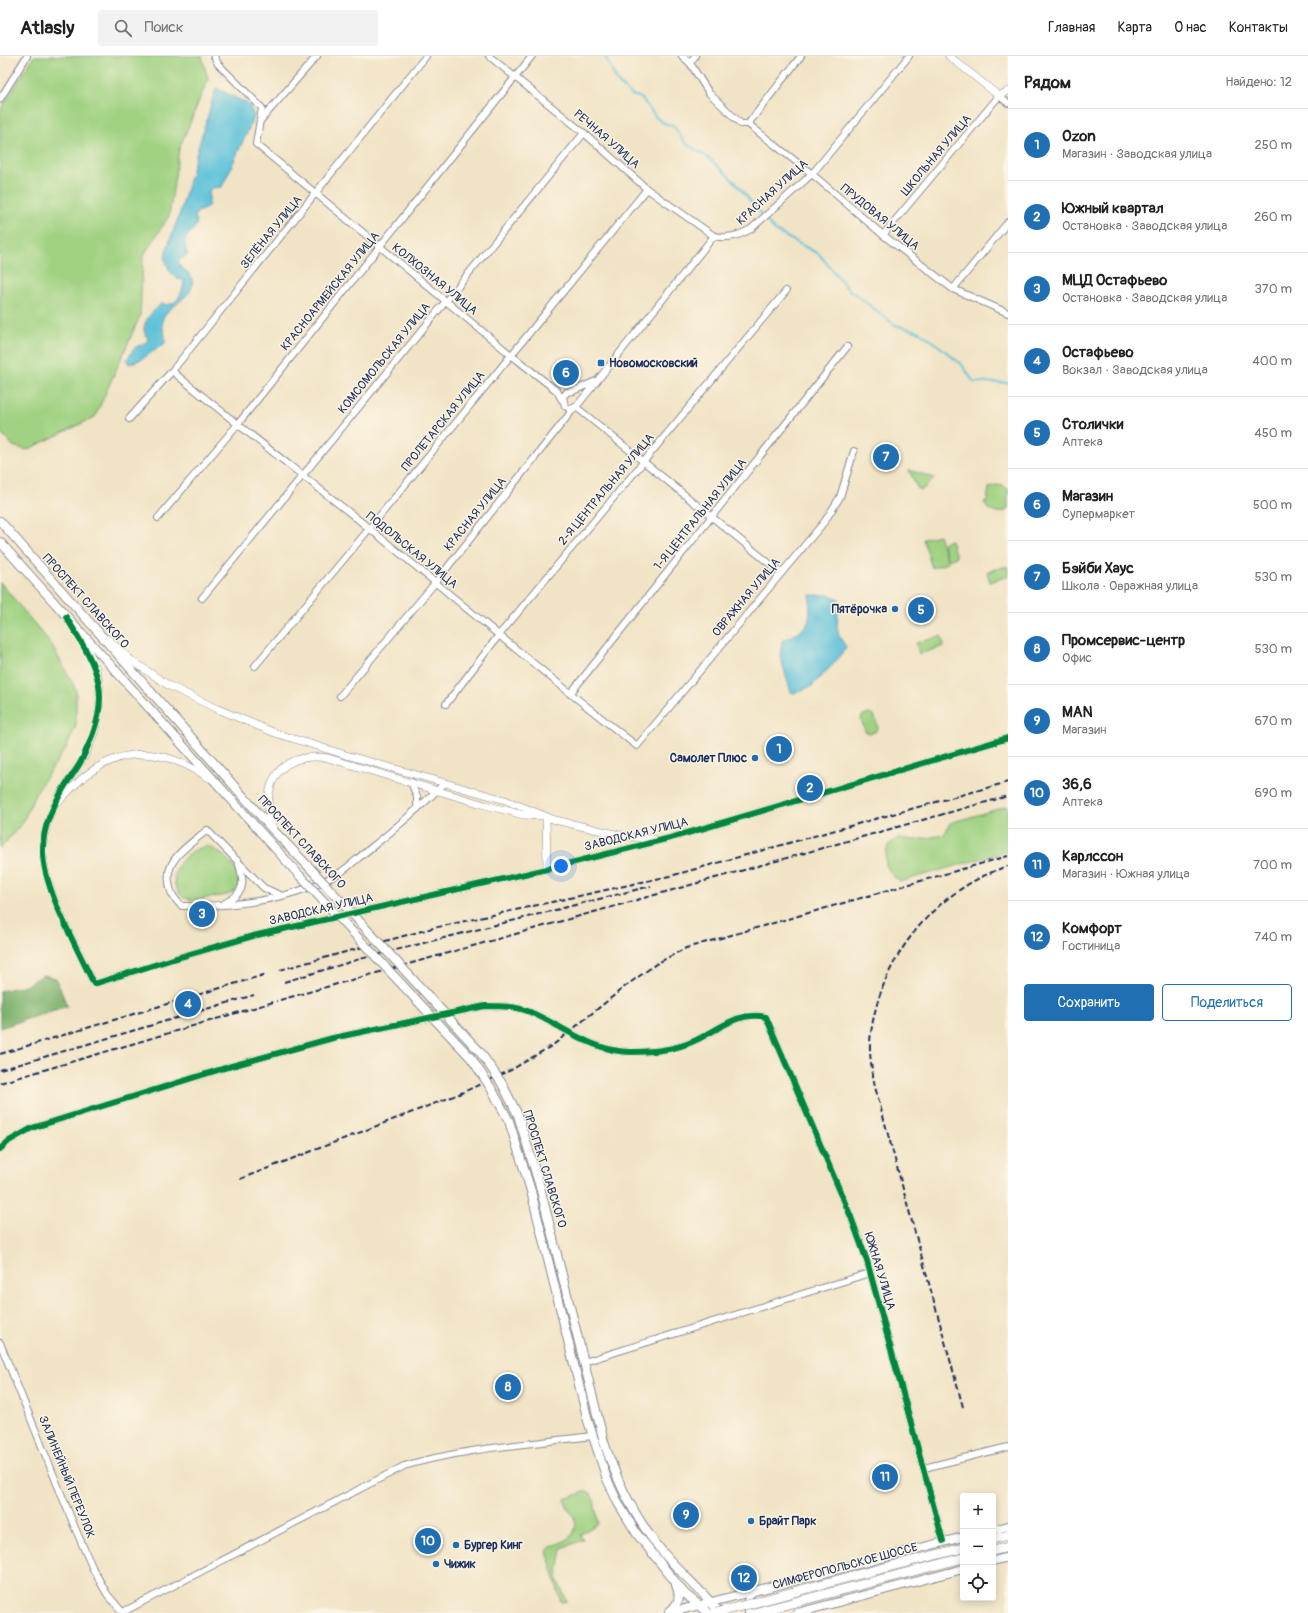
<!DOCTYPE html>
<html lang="ru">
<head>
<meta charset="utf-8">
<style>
	:root { --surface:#fff; --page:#f2f2f2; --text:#202124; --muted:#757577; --line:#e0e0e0; --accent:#1f6fb2 }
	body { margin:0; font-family:Pangolin,sans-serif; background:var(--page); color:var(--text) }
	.controls { position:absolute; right:12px; bottom:12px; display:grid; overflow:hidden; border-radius:4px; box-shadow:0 2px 10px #0003 }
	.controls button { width:36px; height:36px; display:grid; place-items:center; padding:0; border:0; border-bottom:1px solid var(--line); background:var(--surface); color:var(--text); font:20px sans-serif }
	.you { position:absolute; left:561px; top:810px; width:14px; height:14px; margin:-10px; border:3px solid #fff; border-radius:50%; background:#1a73e8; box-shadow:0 0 0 6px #1a73e833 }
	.badge { display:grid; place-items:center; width:26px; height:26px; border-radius:50%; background:var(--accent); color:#fff; font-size:13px; font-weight:700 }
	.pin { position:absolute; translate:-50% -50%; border:2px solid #fff; box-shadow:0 1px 4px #0006 }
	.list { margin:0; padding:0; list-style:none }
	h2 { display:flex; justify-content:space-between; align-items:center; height:52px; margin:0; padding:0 16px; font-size:17px }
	h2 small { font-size:13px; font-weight:400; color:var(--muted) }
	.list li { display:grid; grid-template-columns:26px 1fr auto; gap:12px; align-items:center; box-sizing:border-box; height:72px; padding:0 16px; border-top:1px solid var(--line) }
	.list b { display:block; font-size:15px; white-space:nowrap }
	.list p { margin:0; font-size:13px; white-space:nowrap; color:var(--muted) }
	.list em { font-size:13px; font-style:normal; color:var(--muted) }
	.actions { display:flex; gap:8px; padding:12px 16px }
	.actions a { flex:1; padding:9px 0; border:1px solid var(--accent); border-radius:4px; text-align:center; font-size:14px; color:var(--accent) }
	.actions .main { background:var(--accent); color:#fff }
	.icon { flex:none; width:22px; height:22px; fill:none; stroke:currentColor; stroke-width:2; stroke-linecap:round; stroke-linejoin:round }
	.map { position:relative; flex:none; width:1008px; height:1557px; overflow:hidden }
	header { display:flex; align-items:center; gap:24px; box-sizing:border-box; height:56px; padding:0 20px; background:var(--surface); border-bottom:1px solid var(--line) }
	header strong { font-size:19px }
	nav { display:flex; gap:22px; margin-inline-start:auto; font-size:14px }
	.search { width:280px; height:36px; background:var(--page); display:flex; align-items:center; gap:10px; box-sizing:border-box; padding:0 14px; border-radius:4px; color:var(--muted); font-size:15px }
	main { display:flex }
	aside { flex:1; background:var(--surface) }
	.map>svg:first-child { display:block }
</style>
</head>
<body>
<header>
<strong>Atlasly</strong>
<div class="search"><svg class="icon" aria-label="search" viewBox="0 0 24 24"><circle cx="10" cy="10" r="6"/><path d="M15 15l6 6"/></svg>Поиск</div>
<nav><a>Главная</a><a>Карта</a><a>О нас</a><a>Контакты</a></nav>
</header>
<main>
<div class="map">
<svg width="1008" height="1557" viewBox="0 0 1008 1557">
	<rect width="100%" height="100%" fill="#fcf5e5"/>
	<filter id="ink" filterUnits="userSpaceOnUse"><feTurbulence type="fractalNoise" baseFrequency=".025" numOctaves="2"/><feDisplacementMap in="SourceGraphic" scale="8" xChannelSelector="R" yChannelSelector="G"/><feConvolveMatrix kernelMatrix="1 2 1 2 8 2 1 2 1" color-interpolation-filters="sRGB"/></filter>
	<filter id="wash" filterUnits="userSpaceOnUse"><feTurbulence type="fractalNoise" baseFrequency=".012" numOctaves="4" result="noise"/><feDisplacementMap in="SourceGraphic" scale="16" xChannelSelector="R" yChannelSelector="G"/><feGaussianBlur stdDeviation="0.9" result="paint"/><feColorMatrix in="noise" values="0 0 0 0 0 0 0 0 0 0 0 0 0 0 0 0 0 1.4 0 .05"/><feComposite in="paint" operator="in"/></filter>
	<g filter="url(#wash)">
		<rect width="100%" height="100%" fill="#f1e3c5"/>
		<g fill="#a0d282" stroke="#5e8070">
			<polygon points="34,0 202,0 208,23 179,93 169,160 143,200 140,260 95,361 27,394 13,390 0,375 0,55"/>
			<polygon points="909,414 935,422 934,423 922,434 917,432"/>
			<polygon points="996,429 1003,430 1008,433 1008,452 1006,455 997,457 989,454 984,446 987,444 989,432"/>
			<polygon points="939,479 948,507 932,512 923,483"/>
			<polygon points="951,484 956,501 948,504 943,487"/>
			<polygon points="1007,510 1008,520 990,526 987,516"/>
			<polygon points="0,526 52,589 76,634 76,670 66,692 36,736 23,766 0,793"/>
			<polygon points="941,580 944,590 919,598 916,587"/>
			<polygon points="869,657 874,659 878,671 875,676 869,677 865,675 861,663 863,659"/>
			<path d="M1008,750V795L899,826C885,810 883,810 888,789L898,782L916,784L944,779L950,767Z"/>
			<path d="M207,790C224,795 257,828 227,839L192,844L184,842C161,823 183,794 207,790Z"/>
			<path d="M584,1436H589L594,1444L598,1467L580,1479L583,1484L562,1492L557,1523L567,1545L561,1546L547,1495C553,1486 567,1488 573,1478C582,1461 566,1457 565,1443Z"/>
		</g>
		<polygon fill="#80b470" stroke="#4e7267" points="43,919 56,922 67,950 0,972 0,935 25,930"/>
		<g fill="#5bc1d9" stroke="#3b789c">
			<path d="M216,32L250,49L254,61L222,131L212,132L209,135V149L205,153L197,156L195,161C202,174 183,176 185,190C185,193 187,196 188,199L180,203L178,207C181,213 188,215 191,221C200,239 168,249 163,262C160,271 167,278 165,287L142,303L129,308L127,304L134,292L147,286L148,282C137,270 152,256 161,248C164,248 168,249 171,248C179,246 184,232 184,225L175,221L169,214L165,203L166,195L181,154L196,99Z"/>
			<path d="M810,539H830L839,543L837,570L839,580L846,591L836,605L812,630L794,637L791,636L780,600L782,585C810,570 810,572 810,539Z"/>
		</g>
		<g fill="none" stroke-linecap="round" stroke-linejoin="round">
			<path stroke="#5bc1d9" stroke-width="2" d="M605,0L618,27C625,30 626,36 632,39C635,40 638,40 641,42C652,53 655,68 673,69L685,87L709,102L735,126L775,175L819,198L846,231L895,269L920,276L934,286L962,309L974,326L1008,327"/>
		</g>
	</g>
	<g filter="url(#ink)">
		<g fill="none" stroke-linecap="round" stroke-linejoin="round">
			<g stroke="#868992" stroke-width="8">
				<g id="minor">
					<polyline points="214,0 218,8 262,52 256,88 511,299 557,335 562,344"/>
					<path d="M489,0L584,77L647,133L714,180C728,183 738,180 751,173L812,118L909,0"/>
					<polyline points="682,0 690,7 709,37 741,68 748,68"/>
					<polyline points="690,7 695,0"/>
					<polyline points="0,43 27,0"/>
					<polyline points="260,65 317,0"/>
					<polyline points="748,68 812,118 883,179 953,233 1008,257"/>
					<polyline points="748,68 801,0"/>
					<polyline points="883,179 999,40 1008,47"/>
					<polyline points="953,233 1008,166"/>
					<path d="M172,315C237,369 304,420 370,473C459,545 546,620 637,690L825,465L840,441L854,395"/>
					<polyline points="596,325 573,335 567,336 563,341 565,350 570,353 576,351 714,180"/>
					<polyline points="576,351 780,516"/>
					<polyline points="129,363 172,315 426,0"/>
					<polyline points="158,462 237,369 532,0"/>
					<polyline points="202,542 584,77"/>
					<polyline points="255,610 369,473 647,133"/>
					<polyline points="570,638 847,291"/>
					<polyline points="340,640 435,527 575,351"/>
					<polyline points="446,648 499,579 786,235"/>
					<polyline points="411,726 417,741 417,753"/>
					<path d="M282,840L264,832L207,774C191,788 165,802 169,826C170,837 174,843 182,850C236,851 294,844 341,816C350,810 358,802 367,795C394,774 420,751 445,727"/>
					<path d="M225,847C247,836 244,825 238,805"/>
					<path d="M0,1093L9,1085L32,1072L228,1011L333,982L485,950C500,950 516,950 530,956C563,970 593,996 631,996C651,996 675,994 694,985C717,975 738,954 766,961L851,1161L867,1205L943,1485"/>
					<polyline points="0,1287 75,1472 93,1513 107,1538 123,1557"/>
					<polyline points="584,1306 870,1217"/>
					<polyline points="924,1412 1008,1391"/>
					<path d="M123,1556L404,1410C464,1392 530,1388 592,1380"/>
					<polyline points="748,1557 747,1544 754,1535"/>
				</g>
			</g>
			<g stroke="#868992" stroke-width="8">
				<g id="tertiary">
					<polyline points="949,0 999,40 1008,35"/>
					<path d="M71,569C78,579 86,590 92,602C106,634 100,670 84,701C77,713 68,724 61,736C52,754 43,772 43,793C42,831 78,892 94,928L173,903L253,880L547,813L674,781L1008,682"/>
					<polyline points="108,583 131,604 168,629 213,651 275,677 346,699 505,744 555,764 624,780 654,783"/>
					<path d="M60,744C69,735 79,724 89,717C131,687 169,696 209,722"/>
					<polyline points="546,761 547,813"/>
					<path d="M273,773C263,743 268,709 304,702C312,700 320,701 328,702L485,749L524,759L540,760"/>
				</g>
			</g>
			<g stroke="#868992" stroke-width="10">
				<g id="secondary">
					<polyline points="0,465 274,775 310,812"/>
					<polyline points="0,486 300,820"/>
					<path d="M501,1026L518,1059L540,1131L604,1386C618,1429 637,1467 667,1501C684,1520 704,1537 720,1557"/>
					<polyline points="491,1032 509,1065 531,1135 588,1365 607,1423 618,1447 637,1478 685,1538 709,1557"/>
					<polyline points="993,1474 1008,1470"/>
					<polyline points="993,1505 1008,1501"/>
					<path d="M669,1556C679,1548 681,1541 676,1529"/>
					<polyline points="669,1557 963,1481"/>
					<polyline points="797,1557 963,1513"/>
				</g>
			</g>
			<g stroke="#868992" stroke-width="10">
				<g id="primary">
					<polyline points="993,1483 1008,1479"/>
					<polyline points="993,1495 1008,1491"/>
					<polyline points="864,1517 963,1492"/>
					<polyline points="754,1557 963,1502"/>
				</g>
			</g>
			<use href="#minor" stroke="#fff" stroke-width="6"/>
			<use href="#tertiary" stroke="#fff" stroke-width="7"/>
			<use href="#secondary" stroke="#fff" stroke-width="8"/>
			<use href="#primary" stroke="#fff" stroke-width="9"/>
			<g stroke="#1b2f5e" stroke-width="2" stroke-dasharray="6 3" stroke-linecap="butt">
				<polyline points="280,914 429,873 674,819 1008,726"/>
				<polyline points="284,926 360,903 651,830"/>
				<polyline points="280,944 1008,740"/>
				<polyline points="0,998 267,918"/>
				<polyline points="0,1014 254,939"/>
				<polyline points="0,1027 277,945"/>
				<polyline points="240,1123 459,1038 511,1014 553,989 627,929 656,908 686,892 1008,800"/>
				<path d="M963,1351L875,1031C872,1014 868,995 871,977C881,901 935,834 1008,810"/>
			</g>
			<g stroke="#868992" stroke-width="10" stroke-linecap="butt">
				<g id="secondary-bridge">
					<polyline points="310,812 480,996 501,1026"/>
					<polyline points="300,820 471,1002 491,1032"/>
				</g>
			</g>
			<g stroke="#868992" stroke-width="10" stroke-linecap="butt">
				<polyline id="primary-bridge" points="716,1557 864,1517"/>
			</g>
			<use href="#secondary-bridge" stroke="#fff" stroke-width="8"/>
			<use href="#primary-bridge" stroke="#fff" stroke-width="9"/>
			<g stroke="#fcf5e5" stroke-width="8">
				<g id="cycleway">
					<path d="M66,561C100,616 113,637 84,699C79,712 68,723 62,735C52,753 43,771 43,792C41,830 78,893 94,928L173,903L253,880L547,813L674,781L1008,682"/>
					<path d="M0,1093L9,1085L32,1072L228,1011L333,982L485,950C500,950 516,950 530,956C563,970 593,996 631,996C651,996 675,994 694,985C717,975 738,954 766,961L851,1161L867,1205L943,1485"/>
				</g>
			</g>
			<use href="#cycleway" stroke="#00873e" stroke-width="6"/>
		</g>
	</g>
	<g fill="#1f6fb2" stroke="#fcf5e5" stroke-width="1.5">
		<rect x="597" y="303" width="8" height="8" rx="2"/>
		<circle cx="895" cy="553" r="4"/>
		<circle cx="755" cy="702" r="4"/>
		<circle cx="751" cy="1465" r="4"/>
		<circle cx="456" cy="1489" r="4"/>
		<circle cx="436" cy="1508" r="4"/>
	</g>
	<g text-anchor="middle" stroke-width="3" stroke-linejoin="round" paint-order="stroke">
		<g font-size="12" fill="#1b2f5e" stroke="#fcf5e5">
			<text transform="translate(607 83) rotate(41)" y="4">РЕЧНАЯ УЛИЦА</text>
			<text transform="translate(936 99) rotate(-50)" y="4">ШКОЛЬНАЯ УЛИЦА</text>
			<text transform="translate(772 136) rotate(-42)" y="4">КРАСНАЯ УЛИЦА</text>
			<text transform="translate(880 161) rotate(39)" y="4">ПРУДОВАЯ УЛИЦА</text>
			<text transform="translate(271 176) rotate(-51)" y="4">ЗЕЛЁНАЯ УЛИЦА</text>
			<text transform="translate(435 223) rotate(39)" y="4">КОЛХОЗНАЯ УЛИЦА</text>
			<text transform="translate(330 235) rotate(-51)" y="4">КРАСНОАРМЕЙСКАЯ УЛИЦА</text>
			<text transform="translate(384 302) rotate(-51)" y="4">КОМСОМОЛЬСКАЯ УЛИЦА</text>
			<text transform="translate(443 365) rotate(-51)" y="4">ПРОЛЕТАРСКАЯ УЛИЦА</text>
			<text transform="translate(606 433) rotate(-50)" y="4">2-Я ЦЕНТРАЛЬНАЯ УЛИЦА</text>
			<text transform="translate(475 458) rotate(-51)" y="4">КРАСНАЯ УЛИЦА</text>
			<text transform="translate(700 458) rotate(-51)" y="4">1-Я ЦЕНТРАЛЬНАЯ УЛИЦА</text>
			<text transform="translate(412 494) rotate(39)" y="4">ПОДОЛЬСКАЯ УЛИЦА</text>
			<text transform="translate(746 541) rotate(-50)" y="4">ОВРАЖНАЯ УЛИЦА</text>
			<text transform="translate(86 545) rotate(48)" y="4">ПРОСПЕКТ СЛАВСКОГО</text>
			<text transform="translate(636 778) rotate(-14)" y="4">ЗАВОДСКАЯ УЛИЦА</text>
			<text transform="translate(302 786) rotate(47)" y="4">ПРОСПЕКТ СЛАВСКОГО</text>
			<text transform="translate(321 853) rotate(-13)" y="4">ЗАВОДСКАЯ УЛИЦА</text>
			<text transform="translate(545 1113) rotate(73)" y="4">ПРОСПЕКТ СЛАВСКОГО</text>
			<text transform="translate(880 1215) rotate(73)" y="4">ЮЖНАЯ УЛИЦА</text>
			<text transform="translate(67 1421) rotate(68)" y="4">ЗАЛИНЕЙНЫЙ ПЕРЕУЛОК</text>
			<text transform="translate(845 1510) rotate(-15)" y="4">СИМФЕРОПОЛЬСКОЕ ШОССЕ</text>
		</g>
		<g font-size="12" font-weight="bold" fill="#1b2f5e" stroke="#fcf5e5" text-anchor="start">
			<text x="609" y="311">Новомосковский</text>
			<text x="887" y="557" text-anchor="end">Пятёрочка</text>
			<text x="747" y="706" text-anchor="end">Самолет Плюс</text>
			<text x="759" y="1469">Брайт Парк</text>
			<text x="464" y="1493">Бургер Кинг</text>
			<text x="444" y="1512">Чижик</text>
		</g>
	</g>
</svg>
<div class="controls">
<button>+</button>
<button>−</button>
<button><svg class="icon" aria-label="locate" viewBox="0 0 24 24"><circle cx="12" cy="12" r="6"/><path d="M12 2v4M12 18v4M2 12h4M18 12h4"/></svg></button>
</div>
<div class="you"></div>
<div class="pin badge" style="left:779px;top:693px">1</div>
<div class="pin badge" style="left:810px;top:732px">2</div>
<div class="pin badge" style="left:202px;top:858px">3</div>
<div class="pin badge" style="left:188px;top:948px">4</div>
<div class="pin badge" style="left:921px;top:554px">5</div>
<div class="pin badge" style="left:566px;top:317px">6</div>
<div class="pin badge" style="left:886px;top:401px">7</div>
<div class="pin badge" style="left:508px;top:1331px">8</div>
<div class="pin badge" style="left:686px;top:1459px">9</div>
<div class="pin badge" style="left:428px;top:1485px">10</div>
<div class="pin badge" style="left:885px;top:1421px">11</div>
<div class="pin badge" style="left:744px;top:1522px">12</div>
</div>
<aside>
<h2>Рядом<small>Найдено: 12</small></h2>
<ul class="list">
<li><span class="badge">1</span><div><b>Ozon</b><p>Магазин · Заводская улица</p></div><em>250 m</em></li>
<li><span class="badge">2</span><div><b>Южный квартал</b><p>Остановка · Заводская улица</p></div><em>260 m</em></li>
<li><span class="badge">3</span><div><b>МЦД Остафьево</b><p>Остановка · Заводская улица</p></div><em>370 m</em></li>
<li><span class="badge">4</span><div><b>Остафьево</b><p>Вокзал · Заводская улица</p></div><em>400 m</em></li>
<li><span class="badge">5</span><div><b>Столички</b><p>Аптека</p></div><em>450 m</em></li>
<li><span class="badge">6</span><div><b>Магазин</b><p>Супермаркет</p></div><em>500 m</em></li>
<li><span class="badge">7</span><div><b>Бэйби Хаус</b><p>Школа · Овражная улица</p></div><em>530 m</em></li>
<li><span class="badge">8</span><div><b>Промсервис-центр</b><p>Офис</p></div><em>530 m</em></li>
<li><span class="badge">9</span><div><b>MAN</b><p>Магазин</p></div><em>670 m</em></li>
<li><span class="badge">10</span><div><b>36,6</b><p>Аптека</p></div><em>690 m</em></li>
<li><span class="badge">11</span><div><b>Карлссон</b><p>Магазин · Южная улица</p></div><em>700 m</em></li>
<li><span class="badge">12</span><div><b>Комфорт</b><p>Гостиница</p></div><em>740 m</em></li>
</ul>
<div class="actions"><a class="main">Сохранить</a><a>Поделиться</a></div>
</aside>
</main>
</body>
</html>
